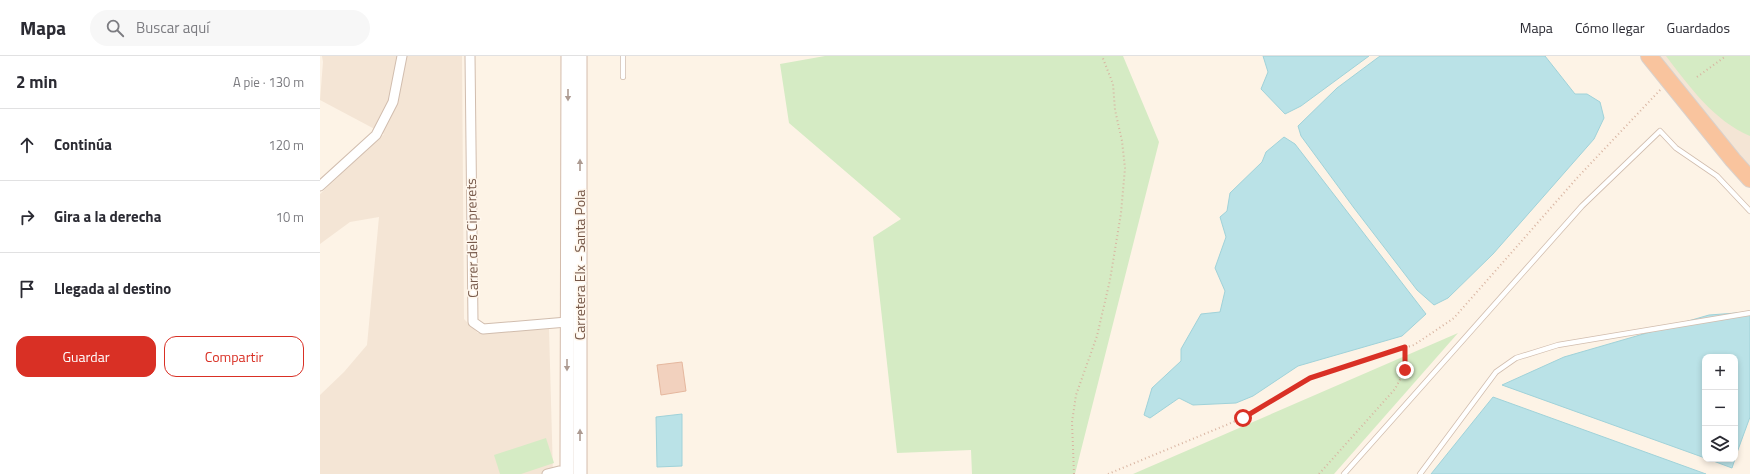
<!DOCTYPE html>
<html lang="es">
<head>
<meta charset="utf-8">
<style>
	:root { --surface:#fff; --page:#f7f7f7; --text:#2b2b33; --muted:#7c7c81; --line:#e1e1e2; --accent:#d93025 }
	body { margin:0; font-family:"Titillium Web",sans-serif; background:var(--page); color:var(--text) }
	.controls { position:absolute; right:12px; bottom:12px; display:grid; overflow:hidden; border-radius:8px; box-shadow:0 2px 6px #0003 }
	.controls button { width:36px; height:36px; display:grid; place-items:center; padding:0; border:0; border-bottom:1px solid var(--line); background:var(--surface); color:var(--text); font:20px sans-serif }
	.stop { position:absolute; width:12px; height:12px; margin:-9px; border:3px solid #d93025; border-radius:50%; background:#fff }
	.stop.end { background:#d93025; border-color:#fff; box-shadow:0 1px 4px #0008 }
	.list { margin:0; padding:0; list-style:none }
	h2 { display:flex; justify-content:space-between; align-items:center; height:52px; margin:0; padding:0 16px; font-size:17px }
	h2 small { font-size:13px; font-weight:400; color:var(--muted) }
	.list li { display:grid; grid-template-columns:26px 1fr auto; gap:12px; align-items:center; box-sizing:border-box; height:72px; padding:0 16px; border-top:1px solid var(--line) }
	.list b { display:block; font-size:15px; white-space:nowrap }
	.list em { font-size:13px; font-style:normal; color:var(--muted) }
	.actions { display:flex; gap:8px; padding:12px 16px }
	.actions a { flex:1; padding:9px 0; border:1px solid var(--accent); border-radius:12px; text-align:center; font-size:14px; color:var(--accent) }
	.actions .main { background:var(--accent); color:#fff }
	.icon { flex:none; width:22px; height:22px; fill:none; stroke:currentColor; stroke-width:2; stroke-linecap:round; stroke-linejoin:round }
	.map { position:relative; flex:none; width:1430px; height:418px; overflow:hidden }
	header { display:flex; align-items:center; gap:24px; box-sizing:border-box; height:56px; padding:0 20px; background:var(--surface); border-bottom:1px solid var(--line) }
	header strong { font-size:19px }
	nav { display:flex; gap:22px; margin-inline-start:auto; font-size:14px }
	.search { width:280px; height:36px; background:var(--page); display:flex; align-items:center; gap:10px; box-sizing:border-box; padding:0 14px; border-radius:22px; color:var(--muted); font-size:15px }
	main { display:flex }
	aside { flex:1; background:var(--surface) }
	.map>svg:first-child { display:block }
</style>
</head>
<body>
<header>
<strong>Mapa</strong>
<div class="search"><svg class="icon" aria-label="search" viewBox="0 0 24 24"><circle cx="10" cy="10" r="6"/><path d="M15 15l6 6"/></svg>Buscar aquí</div>
<nav><a>Mapa</a><a>Cómo llegar</a><a>Guardados</a></nav>
</header>
<main>
<aside>
<h2>2 min<small>A pie · 130 m</small></h2>
<ul class="list">
<li><svg class="icon" aria-label="ahead" viewBox="0 0 24 24"><path d="M12 20V5M6 11l6-6 6 6"/></svg><div><b>Continúa</b></div><em>120 m</em></li>
<li><svg class="icon" aria-label="right" viewBox="0 0 24 24"><path d="M7 20v-9h11M14 6l5 5-5 5"/></svg><div><b>Gira a la derecha</b></div><em>10 m</em></li>
<li><svg class="icon" aria-label="arrive" viewBox="0 0 24 24"><path d="M6 21V4h12l-3 4 3 4H6"/></svg><div><b>Llegada al destino</b></div></li>
</ul>
<div class="actions"><a class="main">Guardar</a><a>Compartir</a></div>
</aside>
<div class="map">
<svg width="1430" height="418" viewBox="0 0 1430 418">
	<rect width="100%" height="100%" fill="#fdf3e6"/>
	<g fill="#f4e5d5">
		<polygon points="2,0 142,0 144,263 158,277 229,273 233,418 0,418 0,339 24,316 47,289 59,161 30,166 0,188 0,138 64,78 0,44 3,6"/>
		<polygon points="1329,0 1430,0 1430,113"/>
	</g>
	<g fill="#d5ebc4">
		<polygon points="505,0 803,0 839,86 755,418 652,418 651,394 577,397 553,181 581,163 469,67 460,8"/>
		<path d="M1346,0H1430V80C1394,65 1369,30 1346,0Z"/>
		<polygon points="1138,277 1014,418 813,418"/>
		<polygon points="226,382 234,407 201,418 180,418 174,399"/>
	</g>
	<g fill="#bae2e7" stroke="#a0d2d9">
		<polygon points="943,0 1049,0 981,50 965,58 941,33 948,16"/>
		<polygon points="1060,0 1225,0 1255,38 1267,38 1280,46 1284,62 1274,83 1173,198 1128,242 1114,249 1097,234 1034,152 981,80 978,70 1017,32"/>
		<polygon points="964,81 975,88 1106,258 1082,280 978,310 933,340 916,347 873,349 859,342 830,362 824,359 832,332 861,305 861,293 881,258 900,256 905,235 895,212 906,181 900,161 907,155 910,137 942,106 946,96"/>
		<polygon points="1430,256 1430,361 1415,402 1415,301 1385,301 1385,402 1182,329 1244,301 1389,259"/>
		<polygon points="1173,341 1386,418 1111,418"/>
		<polygon points="362,358 362,410 337,411 336,361"/>
		<polygon points="1388,403 1415,403 1412,412"/>
	</g>
	<polygon fill="#f2d1be" stroke="#e5b79e" points="362,306 366,335 341,339 337,309"/>
	<g fill="none" stroke-linecap="round" stroke-linejoin="round">
		<g stroke="#d1bdae" stroke-width="6">
			<g id="service">
				<polyline points="303,21 303,0"/>
				<polyline points="1024,418 1262,150 1340,75 1356,92 1397,120 1430,155"/>
				<polyline points="1100,418 1176,316 1196,302 1238,289 1430,257"/>
			</g>
		</g>
		<g stroke="#d1bdae" stroke-width="11">
			<g id="minor">
				<polyline points="150,0 153,266 163,273 247,266"/>
				<polyline points="0,130 56,79 73,46 82,0"/>
				<polyline points="227,418 239,415 247,416"/>
			</g>
		</g>
		<g stroke="#d4bcac" stroke-width="15">
			<g id="secondary">
				<polyline points="247,418 248,0"/>
				<polyline points="260,418 260,0"/>
			</g>
		</g>
		<g stroke="#d9d1cc" stroke-width="18">
			<polyline id="trunk" points="1329,0 1413,104 1430,123"/>
		</g>
		<g stroke="#d8b4a1" stroke-width="2" stroke-dasharray="1 3" stroke-linecap="butt">
			<polyline points="1377,21 1406,0"/>
			<polyline points="754,418 752,366 756,339 777,280 790,224 801,157 805,112 802,85 795,54 793,28 782,0"/>
			<polyline points="788,418 923,362 990,322 1027,309 1094,289 1134,262 1257,122 1341,33"/>
			<polyline points="999,418 1075,333 1085,314 1085,291"/>
		</g>
		<use href="#service" stroke="#fff" stroke-width="4.5"/>
		<use href="#minor" stroke="#fff" stroke-width="9"/>
		<use href="#secondary" stroke="#fff" stroke-width="13"/>
		<use href="#trunk" stroke="#f9c49e" stroke-width="16"/>
	</g>
	<defs><path id="oneway-solid" d="M-6-.8H1V-3.2L6.5 0L1 3.2V.8H-6Z"/></defs>
	<g fill="#ad9b92">
		<use href="#oneway-solid" transform="translate(248 39) rotate(90)"/>
		<use href="#oneway-solid" transform="translate(260 109) rotate(-90)"/>
		<use href="#oneway-solid" transform="translate(247 309) rotate(90)"/>
		<use href="#oneway-solid" transform="translate(260 379) rotate(-90)"/>
	</g>
	<g fill="none" stroke-linecap="round" stroke-linejoin="round">
		<polyline stroke="#d93025" stroke-width="5" points="923,362 990,322 1085,291 1085,314"/>
	</g>
	<g text-anchor="middle" stroke-width="3" stroke-linejoin="round" paint-order="stroke">
		<g font-size="14" fill="#77594a" stroke="#fff7ed">
			<text transform="translate(152 182) rotate(-91)" y="5">Carrer dels Ciprerets</text>
			<text transform="translate(260 209) rotate(-90)" y="5">Carretera Elx - Santa Pola</text>
		</g>
	</g>
</svg>
<div class="controls">
<button>+</button>
<button>−</button>
<button><svg class="icon" aria-label="layers" viewBox="0 0 24 24"><path d="M12 4l9 5-9 5-9-5zM3 14l9 5 9-5"/></svg></button>
</div>
<div class="stop" style="left:923px;top:362px"></div>
<div class="stop end" style="left:1085px;top:314px"></div>
</div>
</main>
</body>
</html>
